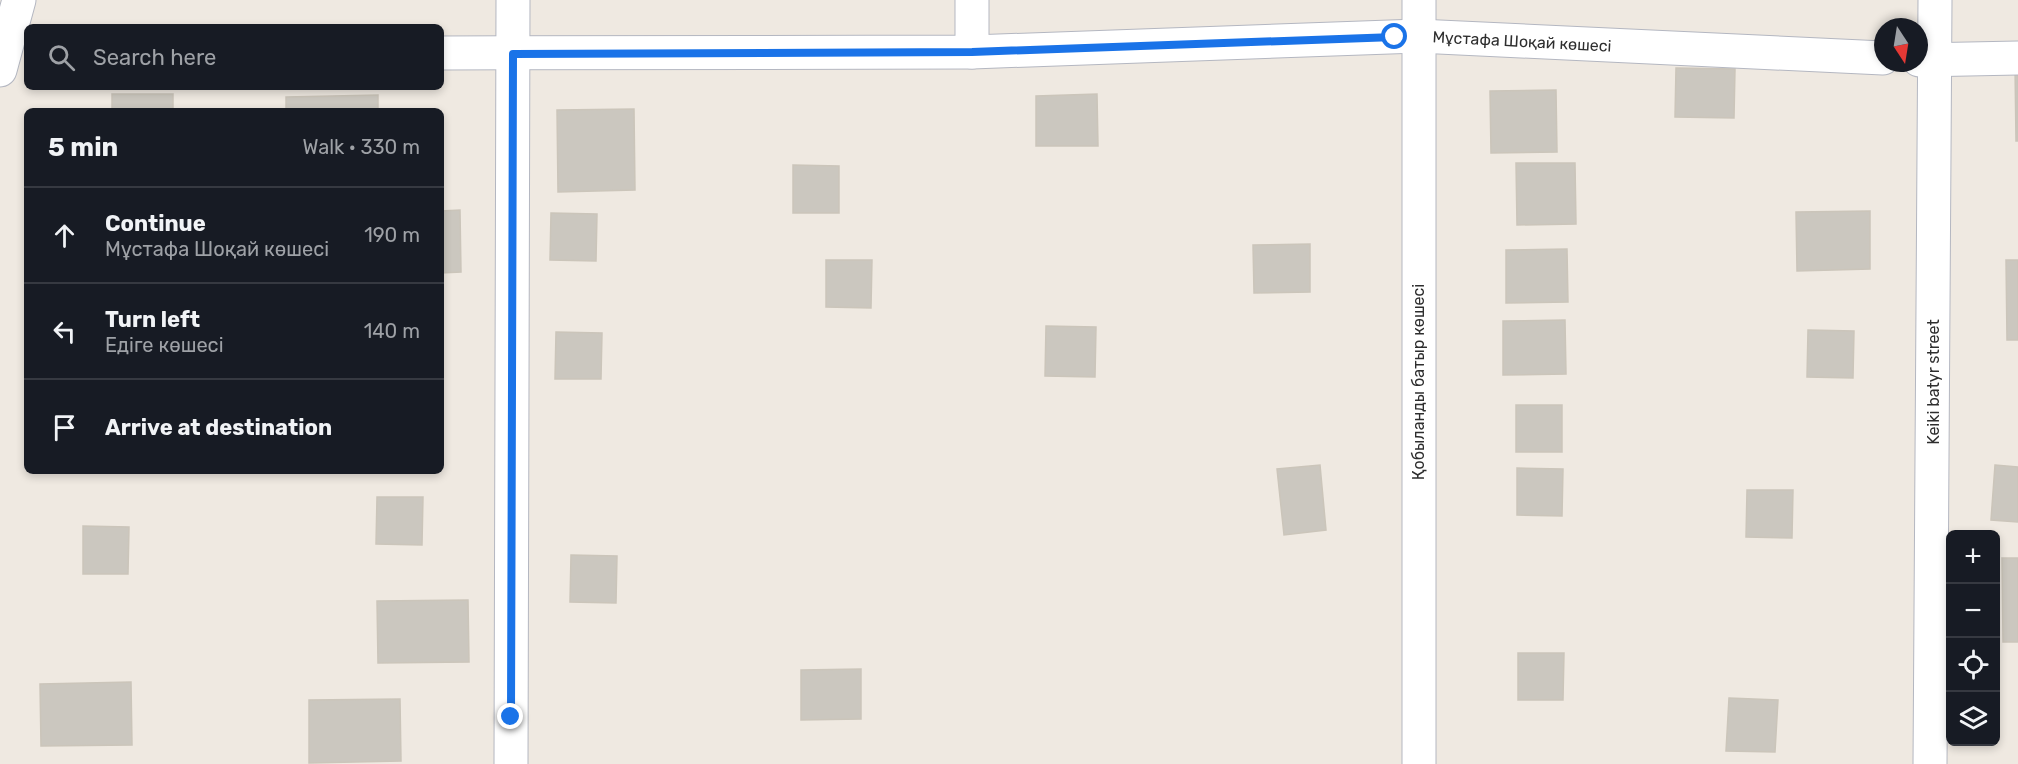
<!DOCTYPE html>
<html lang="en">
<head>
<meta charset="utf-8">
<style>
	:root { --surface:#171b24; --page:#242831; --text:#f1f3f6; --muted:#9ea1a6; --line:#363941 }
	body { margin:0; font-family:Rubik,sans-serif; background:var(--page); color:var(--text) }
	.controls { position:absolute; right:18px; bottom:18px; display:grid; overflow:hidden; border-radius:9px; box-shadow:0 3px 9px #0003 }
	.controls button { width:54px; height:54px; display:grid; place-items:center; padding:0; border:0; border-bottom:2px solid var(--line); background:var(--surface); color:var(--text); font:30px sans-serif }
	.compass { position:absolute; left:1874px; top:18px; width:54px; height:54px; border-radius:50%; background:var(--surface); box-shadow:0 3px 9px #0003; rotate:168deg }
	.stop { position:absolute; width:18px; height:18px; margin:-14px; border:4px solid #1a73e8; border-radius:50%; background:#fff }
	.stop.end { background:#1a73e8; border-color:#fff; box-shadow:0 2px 6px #0008 }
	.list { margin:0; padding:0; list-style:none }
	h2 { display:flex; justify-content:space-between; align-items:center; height:78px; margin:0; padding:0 24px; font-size:26px }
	h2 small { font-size:20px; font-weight:400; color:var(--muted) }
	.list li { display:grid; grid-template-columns:39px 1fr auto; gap:18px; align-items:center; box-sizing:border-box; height:96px; padding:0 24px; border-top:2px solid var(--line) }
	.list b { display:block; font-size:22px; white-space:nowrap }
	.list p { margin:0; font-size:20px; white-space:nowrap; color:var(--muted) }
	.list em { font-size:20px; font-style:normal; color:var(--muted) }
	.icon { flex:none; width:33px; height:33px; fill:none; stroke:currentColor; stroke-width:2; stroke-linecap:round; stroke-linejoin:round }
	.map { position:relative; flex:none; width:2018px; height:764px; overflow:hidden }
	.search { position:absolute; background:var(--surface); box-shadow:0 3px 9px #0003; left:24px; top:24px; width:420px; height:66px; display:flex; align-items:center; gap:15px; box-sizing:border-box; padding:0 21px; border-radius:9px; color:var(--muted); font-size:22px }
	.panel { position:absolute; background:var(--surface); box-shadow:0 3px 9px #0003; left:24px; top:108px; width:420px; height:366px; border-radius:9px }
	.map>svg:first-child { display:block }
</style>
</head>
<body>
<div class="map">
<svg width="2018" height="764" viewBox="0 0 2018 764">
	<rect width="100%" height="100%" fill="#efe9e1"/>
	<g fill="#cbc7bf" stroke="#cbc5ba" stroke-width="1.5">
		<polygon points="2015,67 2018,67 2018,141 2016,141"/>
		<polygon points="1676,68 1735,69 1734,118 1675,117"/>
		<polygon points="1556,90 1557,152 1491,153 1490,91"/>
		<rect x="112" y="94" width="61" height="17"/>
		<polygon points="1097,94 1098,146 1036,146 1036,96"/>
		<polygon points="378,95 378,111 286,111 286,97"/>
		<polygon points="634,109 635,190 558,192 557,110"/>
		<polygon points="1516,163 1575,163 1576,224 1517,225"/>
		<polygon points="793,165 839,166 839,213 793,213"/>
		<polygon points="460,210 461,272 441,273 441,211"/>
		<polygon points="1870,211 1870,269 1797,271 1796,212"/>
		<polygon points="551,213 597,214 596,261 550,260"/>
		<polygon points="1310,244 1310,292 1254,293 1253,245"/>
		<polygon points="1567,249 1568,302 1506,303 1506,250"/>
		<polygon points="826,260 872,260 871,308 826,307"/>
		<polygon points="2006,260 2018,260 2018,340 2007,340"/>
		<polygon points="1565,320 1566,374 1503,375 1503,321"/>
		<polygon points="1046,326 1096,327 1095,377 1045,376"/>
		<polygon points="1808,330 1854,331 1853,378 1807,377"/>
		<polygon points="556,332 602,333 601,379 555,379"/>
		<rect x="1516" y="405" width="46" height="47"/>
		<polygon points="1320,465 1326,530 1284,535 1277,469"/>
		<polygon points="1995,465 2018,467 2018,522 1991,520"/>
		<polygon points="1517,468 1563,469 1562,516 1517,515"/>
		<polygon points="1747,490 1793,490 1792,538 1746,537"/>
		<polygon points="377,497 423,497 422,545 376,544"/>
		<polygon points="83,526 129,527 128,574 83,574"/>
		<polygon points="571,555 617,556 616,603 570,602"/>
		<polygon points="2002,558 2018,558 2018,642 2003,642"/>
		<polygon points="468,600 469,662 378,663 377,601"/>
		<polygon points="1518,653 1564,653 1563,700 1518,700"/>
		<polygon points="861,669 861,719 801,720 801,670"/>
		<polygon points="131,682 132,745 41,746 40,684"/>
		<polygon points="1729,698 1778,700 1775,752 1726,751"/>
		<polygon points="400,699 401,761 309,763 309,700"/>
	</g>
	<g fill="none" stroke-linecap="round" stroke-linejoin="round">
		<g stroke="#b4b7c1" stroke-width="35">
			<g id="minor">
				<polyline points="972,0 972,52"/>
				<polyline points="441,53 972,52 1418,36 1883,58"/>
				<polyline points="1919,60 2018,58"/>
				<polyline points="511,764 513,0"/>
				<polyline points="1419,764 1419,0"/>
				<polyline points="1930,764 1935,0"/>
			</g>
		</g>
		<g stroke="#b4b7c1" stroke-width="35">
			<polyline id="tertiary" points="0,70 19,0"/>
		</g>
		<use href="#minor" stroke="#fff" stroke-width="33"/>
		<use href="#tertiary" stroke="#fff" stroke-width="33"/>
	</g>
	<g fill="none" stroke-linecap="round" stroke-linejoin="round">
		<polyline stroke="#1a73e8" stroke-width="8" points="511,717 513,54 972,52 1395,37"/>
	</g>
	<g text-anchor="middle" stroke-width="6" stroke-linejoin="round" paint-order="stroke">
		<g font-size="16" fill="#2e2e2e" stroke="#fff">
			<text transform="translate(1522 41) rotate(3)" y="6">Мұстафа Шоқай көшесі</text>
			<text transform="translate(1418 382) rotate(-90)" y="6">Қобыланды батыр көшесі</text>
			<text transform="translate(1933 382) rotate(-90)" y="6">Keiki batyr street</text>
		</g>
	</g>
</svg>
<div class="controls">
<button>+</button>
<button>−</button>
<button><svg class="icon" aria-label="locate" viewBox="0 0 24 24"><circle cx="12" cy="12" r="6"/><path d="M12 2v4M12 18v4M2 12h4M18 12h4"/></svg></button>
<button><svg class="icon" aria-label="layers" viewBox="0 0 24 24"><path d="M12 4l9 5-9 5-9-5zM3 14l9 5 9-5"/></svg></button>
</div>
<svg class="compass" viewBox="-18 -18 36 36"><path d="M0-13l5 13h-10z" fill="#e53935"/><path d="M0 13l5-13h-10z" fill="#9ea1a6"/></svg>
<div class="stop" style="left:1395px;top:37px"></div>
<div class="stop end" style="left:511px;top:717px"></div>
<div class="search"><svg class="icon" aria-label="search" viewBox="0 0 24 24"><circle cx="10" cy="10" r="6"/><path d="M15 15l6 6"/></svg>Search here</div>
<section class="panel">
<h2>5 min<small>Walk · 330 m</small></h2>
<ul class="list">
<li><svg class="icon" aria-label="ahead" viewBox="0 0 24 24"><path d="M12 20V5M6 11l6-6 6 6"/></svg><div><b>Continue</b><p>Мұстафа Шоқай көшесі</p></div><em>190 m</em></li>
<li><svg class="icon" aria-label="left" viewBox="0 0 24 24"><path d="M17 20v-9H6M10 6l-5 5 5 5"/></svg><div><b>Turn left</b><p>Едіге көшесі</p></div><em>140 m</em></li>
<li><svg class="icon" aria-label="arrive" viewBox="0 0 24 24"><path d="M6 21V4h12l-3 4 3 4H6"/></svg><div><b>Arrive at destination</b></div></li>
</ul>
</section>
</div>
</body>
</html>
